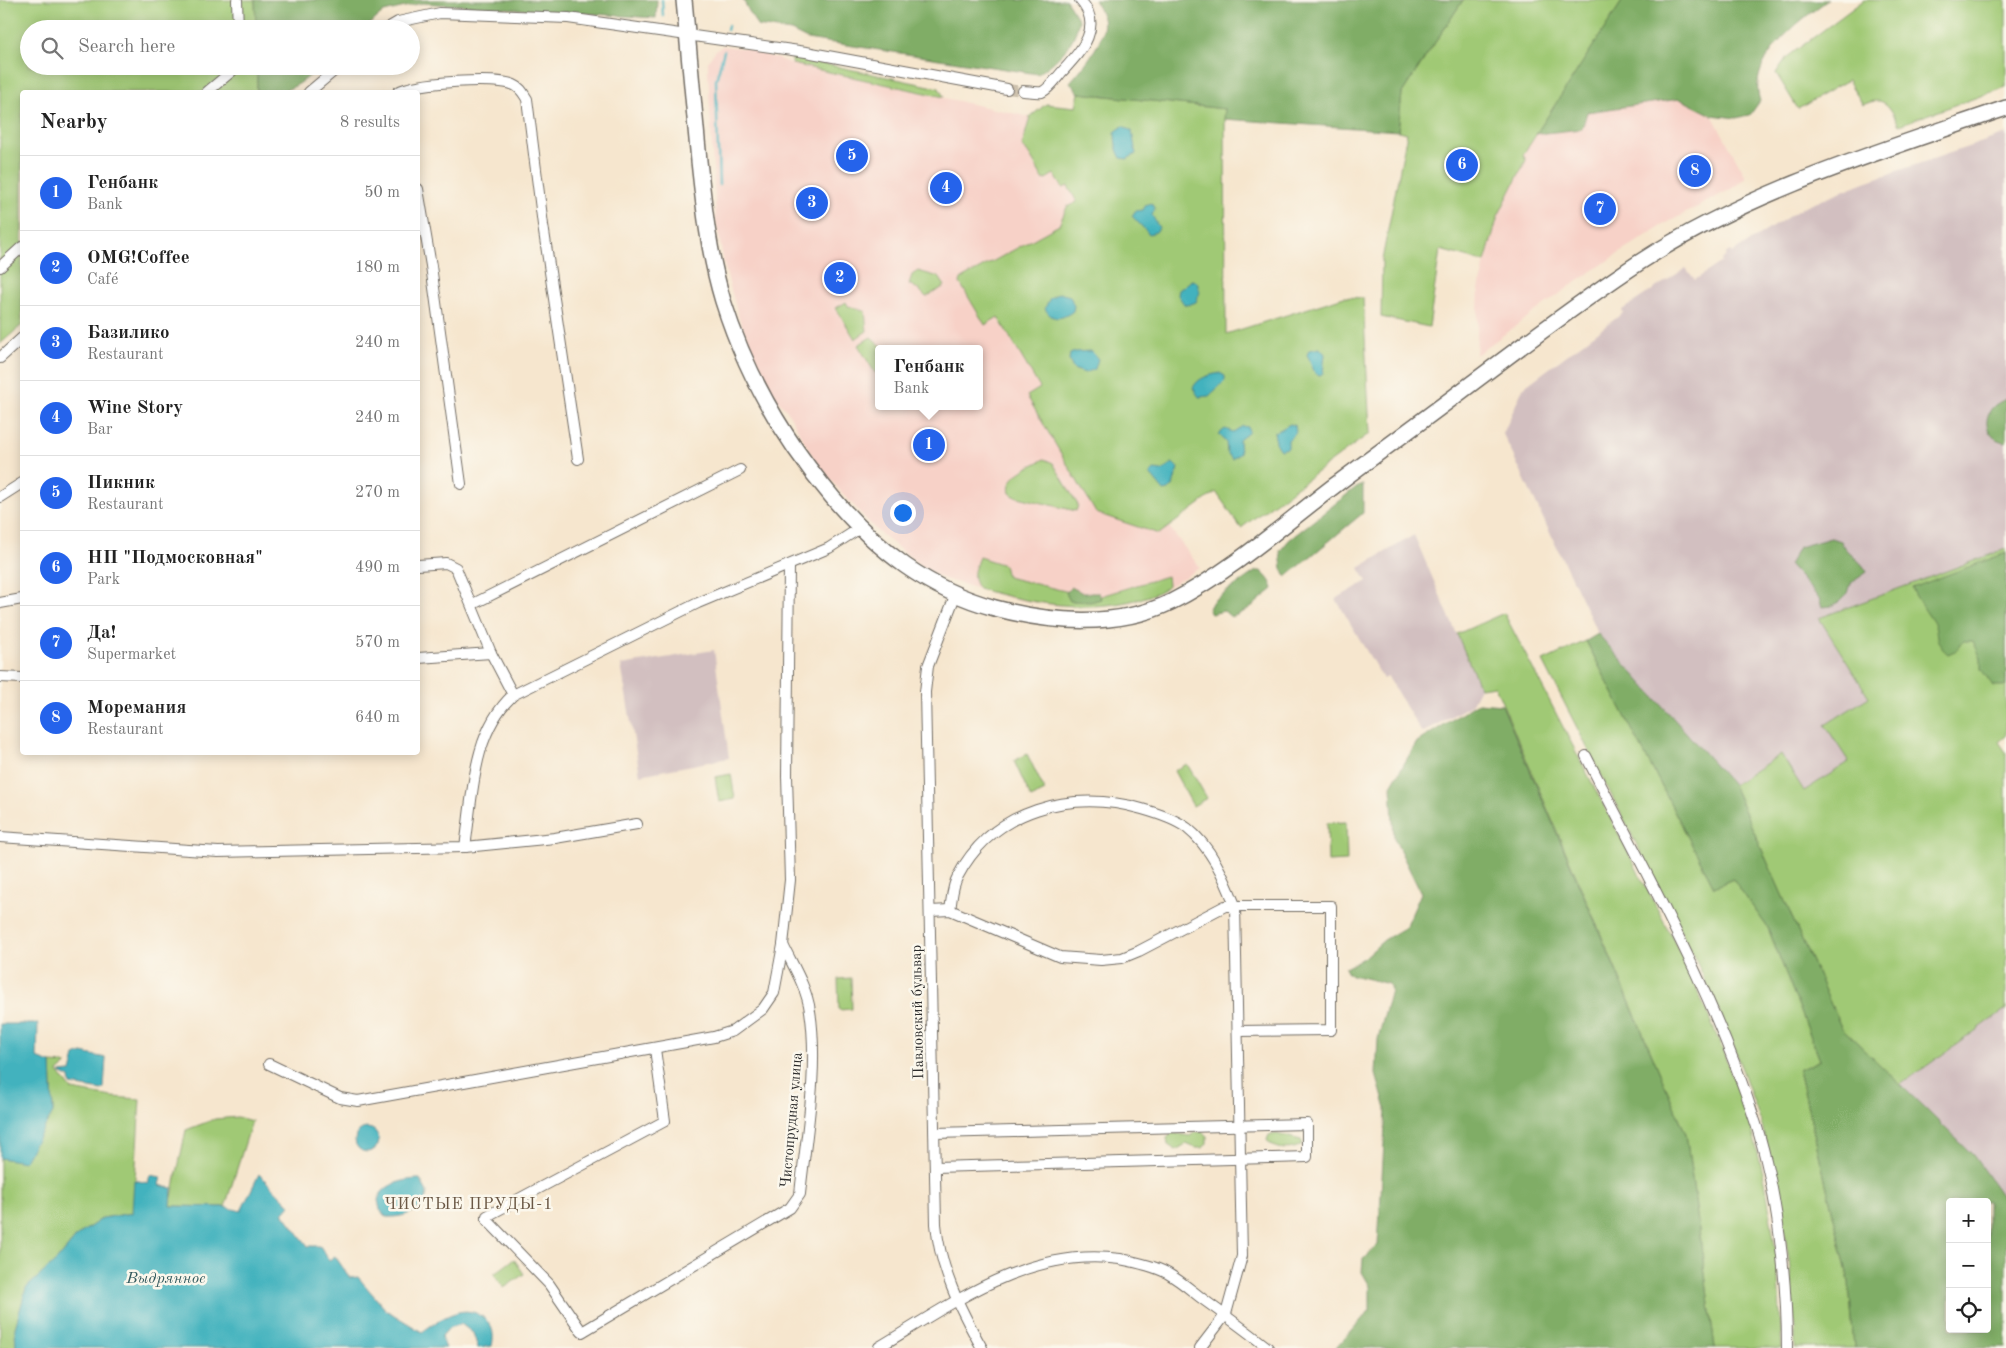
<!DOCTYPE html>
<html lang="en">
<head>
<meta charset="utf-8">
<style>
	:root { --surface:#fff; --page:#f2f2f2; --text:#222; --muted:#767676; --line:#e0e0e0; --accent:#2563eb }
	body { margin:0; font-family:"Old Standard TT",serif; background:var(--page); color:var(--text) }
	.controls { position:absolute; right:15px; bottom:15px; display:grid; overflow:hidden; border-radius:5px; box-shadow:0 2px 12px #0003 }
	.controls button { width:45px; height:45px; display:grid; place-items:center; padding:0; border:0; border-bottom:1px solid var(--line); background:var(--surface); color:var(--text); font:25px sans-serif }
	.you { position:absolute; left:902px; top:512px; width:18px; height:18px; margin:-12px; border:4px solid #fff; border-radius:50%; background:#1a73e8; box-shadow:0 0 0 8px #1a73e833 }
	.badge { display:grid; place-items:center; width:32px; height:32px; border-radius:50%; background:var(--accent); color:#fff; font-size:16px; font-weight:700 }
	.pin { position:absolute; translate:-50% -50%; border:2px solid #fff; box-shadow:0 1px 5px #0006 }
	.popup { position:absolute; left:875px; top:345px; width:108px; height:65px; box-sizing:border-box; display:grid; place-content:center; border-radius:5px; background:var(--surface); filter:drop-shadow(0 1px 4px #0005); font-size:16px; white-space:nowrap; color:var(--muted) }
	.popup b { font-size:19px; color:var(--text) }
	.popup::after { content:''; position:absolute; left:50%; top:100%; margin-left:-10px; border:10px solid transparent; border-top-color:var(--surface) }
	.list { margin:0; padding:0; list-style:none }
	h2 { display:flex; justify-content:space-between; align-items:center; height:65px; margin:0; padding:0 20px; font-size:21px }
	h2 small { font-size:16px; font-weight:400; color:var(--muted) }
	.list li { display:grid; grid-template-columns:32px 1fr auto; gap:15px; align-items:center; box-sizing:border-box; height:75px; padding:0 20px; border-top:1px solid var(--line) }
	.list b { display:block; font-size:19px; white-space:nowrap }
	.list p { margin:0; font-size:16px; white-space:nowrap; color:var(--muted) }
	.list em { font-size:16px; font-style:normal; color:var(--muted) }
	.icon { flex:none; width:28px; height:28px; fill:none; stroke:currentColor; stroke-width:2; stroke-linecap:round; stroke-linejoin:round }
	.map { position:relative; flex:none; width:2006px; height:1348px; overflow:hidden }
	.search { position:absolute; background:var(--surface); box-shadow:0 2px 12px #0003; left:20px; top:20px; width:400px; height:55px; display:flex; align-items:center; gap:12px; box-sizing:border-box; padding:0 18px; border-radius:28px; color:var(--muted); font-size:19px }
	.panel { position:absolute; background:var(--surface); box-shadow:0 2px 12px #0003; left:20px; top:90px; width:400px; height:665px; border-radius:5px }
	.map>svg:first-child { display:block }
</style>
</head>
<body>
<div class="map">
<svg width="2006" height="1348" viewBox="0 0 2006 1348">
	<rect width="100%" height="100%" fill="#fbf7ec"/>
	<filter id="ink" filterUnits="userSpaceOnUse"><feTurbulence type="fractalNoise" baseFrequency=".02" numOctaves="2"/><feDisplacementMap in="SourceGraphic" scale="10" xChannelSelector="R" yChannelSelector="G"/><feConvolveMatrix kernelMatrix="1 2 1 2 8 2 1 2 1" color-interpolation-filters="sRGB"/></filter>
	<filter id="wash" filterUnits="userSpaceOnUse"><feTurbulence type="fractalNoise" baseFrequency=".0096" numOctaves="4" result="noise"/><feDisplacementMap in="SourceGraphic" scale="20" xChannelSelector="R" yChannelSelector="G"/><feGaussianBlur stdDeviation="1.12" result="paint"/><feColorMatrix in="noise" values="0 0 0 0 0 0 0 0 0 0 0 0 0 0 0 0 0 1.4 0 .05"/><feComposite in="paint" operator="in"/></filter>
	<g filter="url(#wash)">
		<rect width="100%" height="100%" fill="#f6e6ce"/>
		<g fill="#f7d1c7" fill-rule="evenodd">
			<path d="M723,46L750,49L792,64L1030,117L1022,146L1032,155L1033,164L1044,180L1054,174L1063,188L1067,186L1077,202L1067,207L1059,225L962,279L960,283L985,324L997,317L1040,388L1028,396L1148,529L1159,534L1169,527L1200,568L1159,592L1132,602L1094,606H1058L1016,600L942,578L921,566L876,530L842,493L815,461L788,412L771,391L739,318L725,268L716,222L708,71V61L716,50ZM879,349H979V406H879Z"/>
			<polygon points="1680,99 1712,115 1746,177 1733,188 1661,226 1577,281 1476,355 1479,290 1485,262 1498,216 1526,160 1522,155 1536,134 1582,129 1587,112"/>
		</g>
		<g fill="#d2bfc0">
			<polygon points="2006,134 2006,549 1819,618 1869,697 1849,762 1804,791 1780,754 1733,785 1598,634 1503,434 1523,388 1623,313 1622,310 1686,268 1695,280 1722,262 1721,260 1726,256 1725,254 1730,251 1732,253 1805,206 1865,182"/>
			<polygon points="1414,535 1480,688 1471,705 1422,733 1388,677 1383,679 1336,599 1367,581 1359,568"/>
			<polygon points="714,650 729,758 640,775 621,665"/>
			<polygon points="2006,1009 2006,1202 1973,1155 1900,1085"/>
		</g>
		<g fill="#a0c974" stroke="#667a50">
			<polygon points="0,0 255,0 256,29 29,29 29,66 257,66 257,92 22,92 22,325 0,344"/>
			<polygon points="1463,0 1623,0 1523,155 1526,160 1498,216 1485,262 1440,250 1429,327 1381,317 1382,260 1407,133 1398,131 1402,93"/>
			<path d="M1864,0H2006V87L1899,125C1890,107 1885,94 1863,105L1848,80L1798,109L1776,73L1787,57Z"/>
			<polygon points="792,57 939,88 944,97 792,64"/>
			<path d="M1079,93L1225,109L1226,334L1344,297L1363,298L1370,433L1241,528L1216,492L1159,534L1096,513L1027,396L1040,388L998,317L985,325L960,283L961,279L1059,225L1067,207L1077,202L1068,186L1063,188L1054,174L1044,180C1036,168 1032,156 1022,146L1030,117L1046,104L1076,107Z"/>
			<polygon points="918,271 939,277 945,286 926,297 918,289 909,284 912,275"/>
			<polygon points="846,302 848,306 865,311 867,331 855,339 836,308"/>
			<polygon points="871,337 885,349 879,349 879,371 875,373 858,345"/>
			<path d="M1044,459L1053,463L1078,505L1076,511L1014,496L1010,493C1005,475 1031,467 1044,459Z"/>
			<polygon points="2006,549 2006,736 1999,742 2006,752 2006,1009 1900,1085 1841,1027 1733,785 1781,754 1804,791 1849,762 1825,725 1869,697 1819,618"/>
			<path d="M979,557L1004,565L1007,577L1094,598L1167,576L1168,585C1164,591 1155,593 1149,596C1093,615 1034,604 979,589C970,577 974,570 979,557Z"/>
			<polygon points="1504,613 1688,968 1719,1041 1751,1126 1765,1181 1777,1260 1782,1348 1715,1348 1686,1134 1495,686 1480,688 1457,634"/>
			<polygon points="1586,641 1714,887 1733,879 1768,928 1820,1060 1799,1070 1849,1281 1854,1348 1795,1348 1795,1328 1789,1260 1775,1176 1761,1122 1730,1036 1697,963 1543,661"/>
			<polygon points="1027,754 1045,791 1031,798 1014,761"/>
			<polygon points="1187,764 1207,798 1193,806 1174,771"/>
			<polygon points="731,774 735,799 719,802 715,777"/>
			<polygon points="1346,822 1347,861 1328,862 1327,823"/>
			<polygon points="851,978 852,1009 839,1010 838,979"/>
			<polygon points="51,1063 67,1064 58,1072 72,1090 112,1097 140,1099 133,1213 103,1218 78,1235 58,1259 15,1328 16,1348 0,1348 0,1158 24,1161 53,1112"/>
			<polygon points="237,1117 252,1121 225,1207 170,1206 186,1130 215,1119"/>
			<polygon points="1195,1132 1202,1132 1207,1136 1207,1143 1203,1148 1196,1148 1186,1144 1176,1150 1168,1145 1167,1138 1172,1133 1190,1136"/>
			<path d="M1277,1134L1301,1140L1303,1144C1293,1151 1274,1151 1267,1140L1269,1135Z"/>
			<polygon points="514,1259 524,1274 504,1288 494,1274"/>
		</g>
		<g fill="#80ad66" stroke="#566c48" fill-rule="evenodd">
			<polygon points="255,0 657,0 656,18 422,3 384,12 364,29 256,29"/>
			<path d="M743,0H1066L1079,20C1074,46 1058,60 1038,74L807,39L791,31L757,26Z"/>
			<path d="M1094,0H1463L1402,93L1398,131L1224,119L1225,109L1079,93L1070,82C1083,68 1108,38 1103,18C1101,12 1097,5 1094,0Z"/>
			<path d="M1623,0H1828C1799,21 1746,60 1760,101L1750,115L1736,118L1712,115L1680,99L1587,112L1582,129L1536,134Z"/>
			<path d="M257,66H321C296,88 291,92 257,92Z"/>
			<path d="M2006,399V442C1989,441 1981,422 1992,408C1995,404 2002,401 2006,399Z"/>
			<polygon points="1359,485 1363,485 1363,513 1286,577 1282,569 1280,551 1289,540"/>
			<path d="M1831,538L1841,541C1846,555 1860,558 1867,572L1851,583L1848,593L1840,601L1832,606L1822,607L1819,598L1789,565L1799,547Z"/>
			<path d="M2006,553V686H1993L1981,669V658L1973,641H1963L1957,650L1948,654C1931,640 1941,632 1931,619C1924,608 1917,600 1912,588Z"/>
			<path d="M1256,571H1261C1267,577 1271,581 1273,589C1259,600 1247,613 1231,617L1224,611L1211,614L1208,610L1213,601Z"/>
			<polygon points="1071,587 1083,593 1099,593 1101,599 1091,602 1070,601 1066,593"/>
			<path d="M1598,634L1733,785L1841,1027L1973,1155L2006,1202V1348H1854L1849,1281L1799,1070L1820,1060L1768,928L1733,879L1714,887L1586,641ZM1950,1202H1987V1329H1950Z"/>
			<polygon points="1478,703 1502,705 1686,1134 1715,1348 1336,1348 1370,1310 1370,1286 1362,1272 1363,1259 1378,1245 1386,1109 1376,1074 1378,1039 1391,990 1389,984 1348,974 1345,968 1364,958 1384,940 1406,927 1421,893 1394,838 1391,786 1417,742"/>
		</g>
		<g fill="#43b2be" stroke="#376e74">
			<path d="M1123,126L1132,131L1136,154L1127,159L1121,158C1116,150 1115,141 1115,132Z"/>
			<polygon points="1151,203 1155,209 1152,215 1159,228 1156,232 1149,234 1132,216 1135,211 1143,210 1146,205"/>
			<polygon points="1192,280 1197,282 1200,292 1196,302 1188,305 1184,304 1178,295 1179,290"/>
			<path d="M1059,293L1070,296L1074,306L1073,311C1063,319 1051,322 1045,308L1050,298Z"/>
			<path d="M1320,348L1325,354L1323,373L1319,376C1312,373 1312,362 1307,355L1309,350Z"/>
			<polygon points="1091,351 1098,359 1095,369 1085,373 1073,369 1069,360 1070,354 1075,352"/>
			<path d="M1220,373L1225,376V381L1209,396L1199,397L1193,388C1198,377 1210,375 1220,373Z"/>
			<polygon points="1290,424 1295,425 1296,432 1288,440 1288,448 1280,450 1277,446 1274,433"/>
			<polygon points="1243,426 1248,427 1249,432 1239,440 1240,453 1232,459 1227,453 1226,442 1219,434 1225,429 1233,432"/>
			<polygon points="1173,463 1178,468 1173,486 1169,490 1164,491 1150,474 1154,470 1162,471"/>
			<polygon points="0,1024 38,1024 37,1058 51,1063 53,1113 24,1162 0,1158"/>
			<polygon points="82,1053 106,1058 104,1088 102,1090 71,1085 70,1078 60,1073 71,1072 75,1056"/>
			<circle cx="367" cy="1140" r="12"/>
			<path d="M259,1174L290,1205L283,1213L308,1246H320L329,1260L335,1256L350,1278L358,1277L386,1310L422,1332C440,1319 467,1299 487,1321C494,1328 494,1337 492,1346L478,1348L473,1333L461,1324L449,1328L441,1337L446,1348H16L15,1328L26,1288L58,1259L78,1235L103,1218L132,1213L134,1180L148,1183L150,1175L161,1177L159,1185L172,1188L171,1206L225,1207L241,1211Z"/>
			<path d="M420,1179L427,1192C425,1212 402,1218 386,1217L380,1210L378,1200C382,1184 405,1179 420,1179Z"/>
		</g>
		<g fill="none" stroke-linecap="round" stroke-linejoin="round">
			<g stroke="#43b2be" stroke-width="2.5">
				<polyline points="662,0 663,16"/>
				<polyline points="727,30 728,26"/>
				<polyline points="719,185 716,80 724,51"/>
			</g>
		</g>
	</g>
	<g filter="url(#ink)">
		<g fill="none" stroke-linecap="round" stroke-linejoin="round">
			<polyline stroke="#cdc1ad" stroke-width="10" stroke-dasharray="10 5" stroke-linecap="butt" points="1007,89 1023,91"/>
			<g stroke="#726c64" stroke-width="12">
				<g id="minor">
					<polyline points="237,0 238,29"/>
					<polyline points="386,29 398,22 440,13 568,18 806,52 1007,89"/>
					<path d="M1023,91C1028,91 1036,93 1042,92C1049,89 1056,79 1061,73C1080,52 1105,27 1080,0"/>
					<polyline points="207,92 238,66"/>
					<polyline points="309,92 340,66"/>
					<path d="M398,92C415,82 497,77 514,85C521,88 523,93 527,99L543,225L578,459"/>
					<polyline points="418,189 431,266 461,484"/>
					<polyline points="0,267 22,247"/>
					<polyline points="0,358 22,338"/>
					<polyline points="0,497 22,483"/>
					<polyline points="418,565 446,563 456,568 491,653 513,695"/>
					<path d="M955,596L928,666L925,692L936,1224C940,1269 960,1309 982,1348"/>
					<polyline points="0,603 22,599"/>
					<polyline points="473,604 740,470"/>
					<polyline points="418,658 491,653"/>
					<polyline points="0,677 22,678"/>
					<path d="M1586,756C1647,876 1715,995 1756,1124C1777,1191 1787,1277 1787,1348"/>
					<path d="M0,837L218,852L465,847C473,795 472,733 513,695L698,603L829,548L860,528"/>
					<polyline points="465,847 555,838 637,824"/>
					<path d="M950,910C952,899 952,886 958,876C993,809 1072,789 1142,809C1156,813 1175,819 1187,828C1211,847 1224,877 1235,905L1242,1256L1226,1314L1200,1348"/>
					<polyline points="930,911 950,910 1060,957 1101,960 1122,958 1139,951 1225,906 1331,906 1331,1030 1238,1031"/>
					<path d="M655,1049L665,1121L487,1216V1220L549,1284L582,1332L790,1208L800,1194C806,1136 819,1069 810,1011C807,988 793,966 783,945"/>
					<polyline points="269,1064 340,1098 358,1101 714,1037 733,1031 763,1009 774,993 783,945 790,880 787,776 789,565"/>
					<polyline points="935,1133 1307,1124 1307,1157 935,1167"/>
					<path d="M879,1347C953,1303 1030,1246 1120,1259C1136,1262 1154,1266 1167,1273C1181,1281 1192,1291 1204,1300C1226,1316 1247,1331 1268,1348"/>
				</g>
			</g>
			<g stroke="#726c64" stroke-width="18">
				<path id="secondary" d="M684,0C689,54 694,107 699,161C704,208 709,255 723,301C746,374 783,439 833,498C877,550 928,590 995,608C1051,623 1117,628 1171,602C1229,573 1283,525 1334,486C1379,452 1425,419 1471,384C1526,343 1582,300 1640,262C1751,190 1881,151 2006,108"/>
			</g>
			<use href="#minor" stroke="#fff" stroke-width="10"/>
			<use href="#secondary" stroke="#fff" stroke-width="15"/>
		</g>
	</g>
	<g text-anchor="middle" stroke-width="5" stroke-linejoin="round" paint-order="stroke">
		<g font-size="15" fill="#2b2b2b" stroke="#fbf7ec">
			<text transform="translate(917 1012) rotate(-91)" y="5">Павловский бульвар</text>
			<text transform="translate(791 1120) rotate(-85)" y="5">Чистопрудная улица</text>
		</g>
		<g font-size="16" letter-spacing="1" fill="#6a5744" stroke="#fbf7ec">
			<text x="469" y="1209">ЧИСТЫЕ ПРУДЫ-1</text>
		</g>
		<g font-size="16" font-style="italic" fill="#335a5e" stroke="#fbf7ec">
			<text x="166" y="1283">Выдрянное</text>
		</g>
	</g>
</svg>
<div class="controls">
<button>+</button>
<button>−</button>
<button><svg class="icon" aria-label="locate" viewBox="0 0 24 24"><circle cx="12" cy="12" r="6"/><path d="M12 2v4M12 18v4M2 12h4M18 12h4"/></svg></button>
</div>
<div class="you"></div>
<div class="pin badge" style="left:929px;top:445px">1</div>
<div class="popup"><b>Генбанк</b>Bank</div>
<div class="pin badge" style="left:840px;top:278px">2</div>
<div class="pin badge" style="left:812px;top:203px">3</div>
<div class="pin badge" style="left:946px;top:188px">4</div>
<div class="pin badge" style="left:852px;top:156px">5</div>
<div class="pin badge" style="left:1462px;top:165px">6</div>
<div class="pin badge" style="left:1600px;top:209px">7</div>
<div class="pin badge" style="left:1695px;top:171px">8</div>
<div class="search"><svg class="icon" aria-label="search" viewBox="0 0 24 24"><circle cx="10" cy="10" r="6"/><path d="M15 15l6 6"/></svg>Search here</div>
<section class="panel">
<h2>Nearby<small>8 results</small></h2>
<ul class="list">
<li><span class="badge">1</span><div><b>Генбанк</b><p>Bank</p></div><em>50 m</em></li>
<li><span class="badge">2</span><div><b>OMG!Coffee</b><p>Café</p></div><em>180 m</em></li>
<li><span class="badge">3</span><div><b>Базилико</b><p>Restaurant</p></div><em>240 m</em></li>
<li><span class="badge">4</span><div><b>Wine Story</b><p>Bar</p></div><em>240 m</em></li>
<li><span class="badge">5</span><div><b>Пикник</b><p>Restaurant</p></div><em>270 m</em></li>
<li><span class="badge">6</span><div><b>НП &quot;Подмосковная&quot;</b><p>Park</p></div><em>490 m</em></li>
<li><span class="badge">7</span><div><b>Да!</b><p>Supermarket</p></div><em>570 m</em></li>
<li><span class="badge">8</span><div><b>Моремания</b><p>Restaurant</p></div><em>640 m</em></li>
</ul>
</section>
</div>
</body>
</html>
